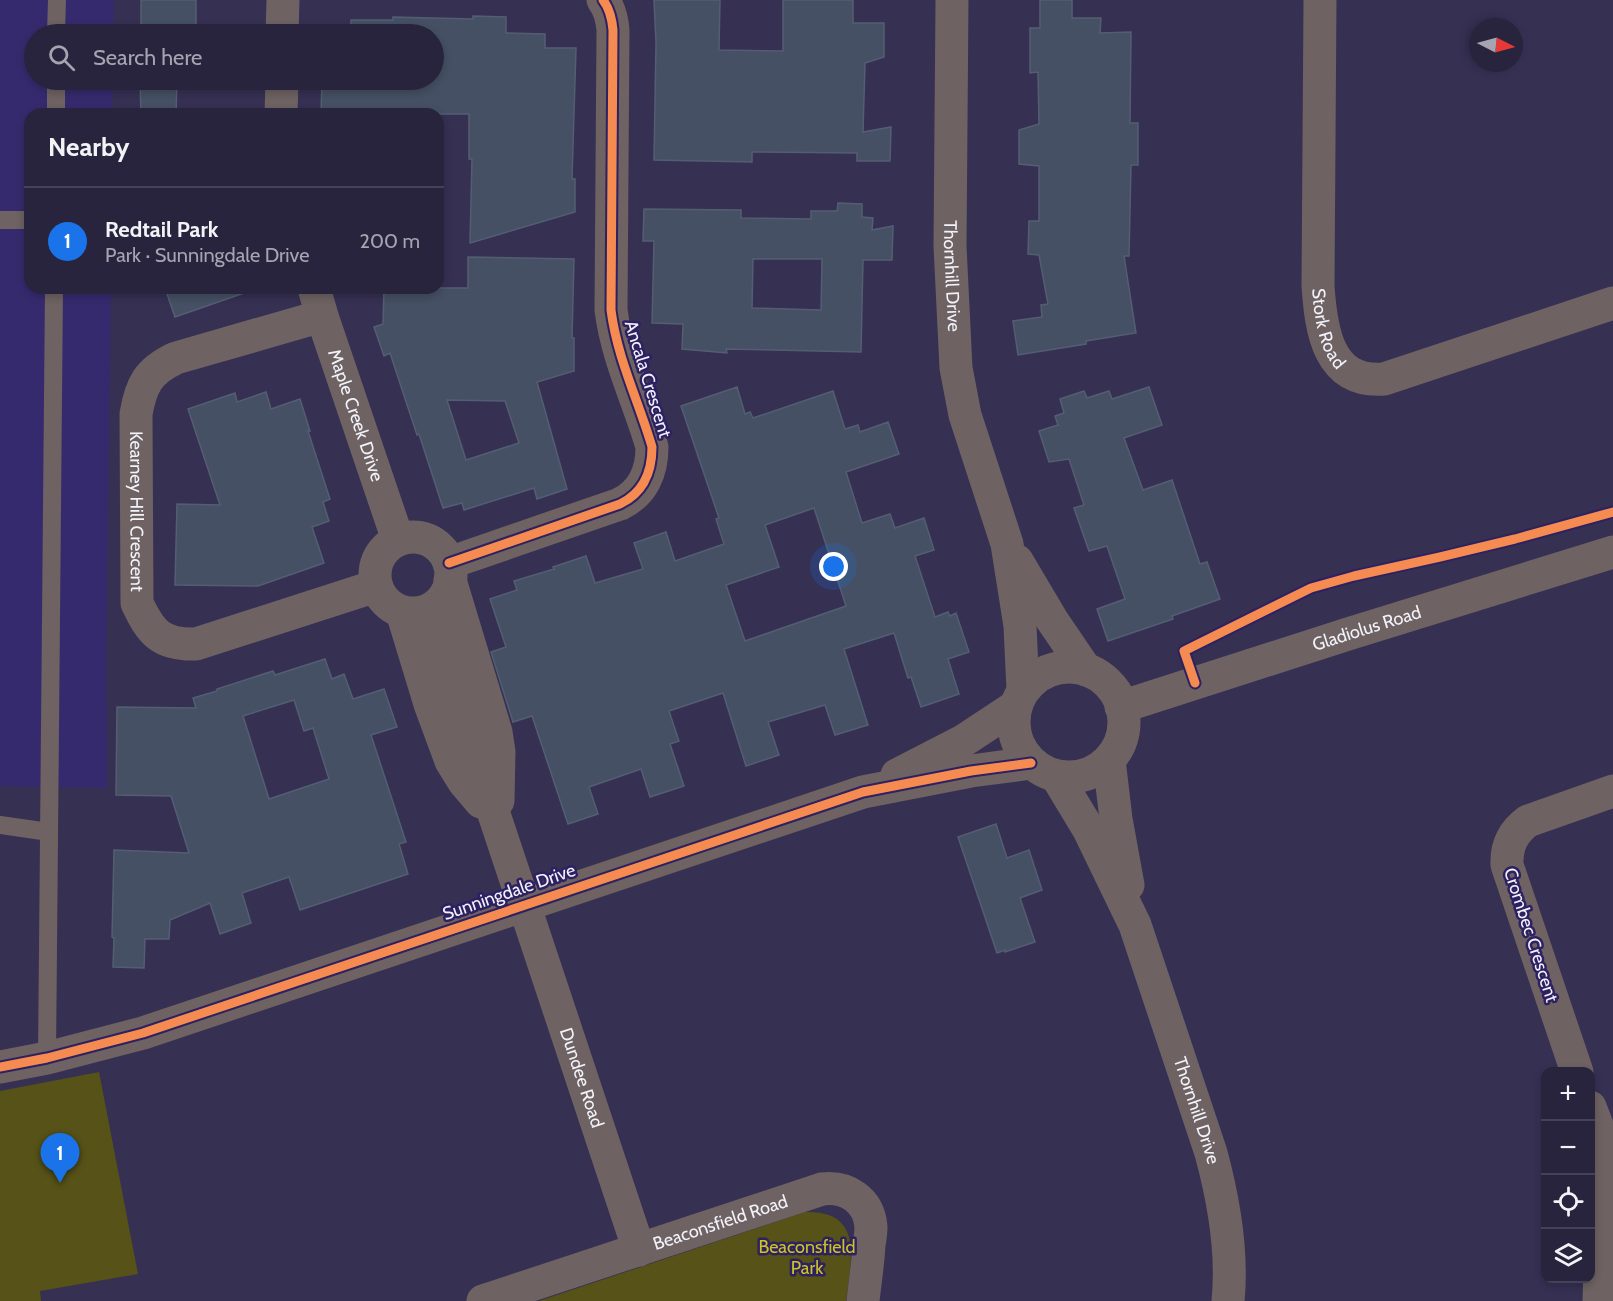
<!DOCTYPE html>
<html lang="en">
<head>
<meta charset="utf-8">
<style>
	:root { --surface:#28243e; --page:#343049; --text:#f1f3f6; --muted:#a5a4b0; --line:#444158; --accent:#1a73e8 }
	body { margin:0; font-family:Cabin,sans-serif; background:var(--page); color:var(--text) }
	.controls { position:absolute; right:18px; bottom:18px; display:grid; overflow:hidden; border-radius:12px; box-shadow:0 3px 9px #0003 }
	.controls button { width:54px; height:54px; display:grid; place-items:center; padding:0; border:0; border-bottom:2px solid var(--line); background:var(--surface); color:var(--text); font:30px sans-serif }
	.compass { position:absolute; left:1469px; top:18px; width:54px; height:54px; border-radius:50%; background:var(--surface); box-shadow:0 3px 9px #0003; rotate:96deg }
	.you { position:absolute; left:834px; top:567px; width:21px; height:21px; margin:-15px; border:4px solid #fff; border-radius:50%; background:#1a73e8; box-shadow:0 0 0 9px #1a73e833 }
	.badge { display:grid; place-items:center; width:39px; height:39px; border-radius:50%; background:var(--accent); color:#fff; font-size:20px; font-weight:700 }
	.pin { position:absolute; translate:-50% -50px; filter:drop-shadow(0 2px 3px #0008) }
	.pin::after { content:''; position:absolute; top:32px; width:21px; height:18px; background:inherit; clip-path:polygon(0 0,100% 0,50% 100%) }
	.list { margin:0; padding:0; list-style:none }
	h2 { display:flex; justify-content:space-between; align-items:center; height:78px; margin:0; padding:0 24px; font-size:26px }
	h2 small { font-size:20px; font-weight:400; color:var(--muted) }
	.list li { display:grid; grid-template-columns:39px 1fr auto; gap:18px; align-items:center; box-sizing:border-box; height:108px; padding:0 24px; border-top:2px solid var(--line) }
	.list b { display:block; font-size:22px; white-space:nowrap }
	.list p { margin:0; font-size:20px; white-space:nowrap; color:var(--muted) }
	.list em { font-size:20px; font-style:normal; color:var(--muted) }
	.icon { flex:none; width:33px; height:33px; fill:none; stroke:currentColor; stroke-width:2; stroke-linecap:round; stroke-linejoin:round }
	.map { position:relative; flex:none; width:1613px; height:1301px; overflow:hidden }
	.search { position:absolute; background:var(--surface); box-shadow:0 3px 9px #0003; left:24px; top:24px; width:420px; height:66px; display:flex; align-items:center; gap:15px; box-sizing:border-box; padding:0 21px; border-radius:33px; color:var(--muted); font-size:22px }
	.panel { position:absolute; background:var(--surface); box-shadow:0 3px 9px #0003; left:24px; top:108px; width:420px; height:186px; border-radius:18px }
	.map>svg:first-child { display:block }
</style>
</head>
<body>
<div class="map">
<svg width="1613" height="1301" viewBox="0 0 1613 1301">
	<rect width="100%" height="100%" fill="#363053"/>
	<polygon fill="#362a6e" points="0,0 114,0 113,34 34,34 34,80 113,80 112,114 30,114 30,288 111,288 106,656 107,788 0,786"/>
	<g fill="#565218">
		<polygon points="99,1072 138,1274 40,1291 41,1301 0,1301 0,1091"/>
		<path d="M805,1212C865,1210 851,1261 846,1301H539Z"/>
	</g>
	<g fill="#455064" stroke="#545e73" stroke-width="1.5" fill-rule="evenodd">
		<polygon points="141,0 196,0 196,28 178,28 178,34 141,34"/>
		<polygon points="654,0 720,0 719,50 783,51 783,0 853,0 853,23 884,23 884,57 865,63 863,132 891,127 890,161 857,161 857,153 752,152 752,162 654,160 656,43"/>
		<polygon points="1040,0 1072,0 1072,18 1101,18 1100,33 1131,32 1130,123 1138,123 1138,165 1131,165 1129,256 1124,256 1136,333 1086,341 1086,344 1018,355 1013,321 1042,317 1041,305 1048,304 1039,255 1028,254 1029,221 1039,221 1039,166 1019,164 1019,130 1039,124 1038,72 1030,73 1030,28 1040,28"/>
		<polygon points="473,16 506,17 506,33 545,34 545,48 576,48 572,179 575,179 575,212 470,243 472,159 469,159 469,114 321,114 322,80 434,80 434,34 322,34 322,29 351,29 351,20 393,20 393,17 473,19"/>
		<polygon points="140,80 177,80 176,114 141,114"/>
		<path d="M838,203L862,204V217L873,218L872,230L893,226L892,260H863L861,352L726,349L727,353L682,349L683,324L652,323L654,241H643L644,209L741,210V218L811,219V211H837ZM753,259H822L821,310L752,308Z"/>
		<path d="M468,257L574,259L572,338H574V371L537,382L567,489L537,499L534,488L464,510L462,503L443,508L419,434L417,435L390,353L384,356L374,327L383,324L384,288H468ZM447,400L505,401L519,443L466,460Z"/>
		<polygon points="165,288 246,288 247,292 175,317"/>
		<path d="M737,387L745,414L750,412L753,418L833,391L845,429L858,425L860,432L888,422L899,454L846,472L862,523L890,514L895,528L924,518L934,550L915,556L935,617L948,612L950,616L956,613L969,652L948,659L959,694L921,707L911,677L908,678L894,633L844,649L868,725L835,735L825,705L768,722L779,755L746,766L723,693L669,711L679,741L670,744L684,786L650,797L641,769L589,787L598,814L568,824L532,716L513,722L491,652L506,647L490,599L517,590L514,581L554,569L553,567L586,556L595,583L643,569L634,543L666,532L675,561L724,544L716,519L719,518L681,406ZM814,508L846,606L745,641L726,585L779,567L765,525Z"/>
		<polygon points="1149,387 1162,425 1124,438 1143,490 1172,480 1200,564 1207,562 1220,599 1172,616 1173,619 1108,641 1097,609 1125,599 1107,546 1089,551 1074,508 1084,505 1069,459 1049,462 1039,431 1058,425 1055,416 1064,413 1060,399 1084,391 1087,398 1109,391 1112,399"/>
		<polygon points="266,392 271,409 300,399 310,431 308,431 330,499 323,502 329,521 312,527 324,563 258,586 175,585 177,504 220,505 188,409 235,393 237,402"/>
		<path d="M325,659L332,679L344,674L353,699L384,689L397,727L371,735L406,842L399,844L408,874L300,910L289,877L242,893L251,923L220,934L210,903L170,920L169,939H145L144,968L113,967L114,938L112,937L114,850L189,853L171,796L116,795L117,707L196,708L193,698L217,691V689L273,671L275,675ZM294,700L304,731L313,728L329,779L269,799L243,716Z"/>
		<polygon points="996,824 1007,858 1029,850 1042,890 1020,898 1035,942 1005,952 1005,950 997,953 958,837"/>
	</g>
	<g fill="none" stroke-linecap="round" stroke-linejoin="round">
		<g stroke="#6e6262" stroke-width="18">
			<polyline points="56,34 57,0"/>
			<polyline points="56,114 56,80"/>
			<polyline points="0,220 30,220"/>
			<polyline points="0,825 49,832"/>
			<polyline points="47,1058 54,288"/>
		</g>
		<g stroke="#6e6262" stroke-width="33">
			<path id="s1" d="M952,0L950,246L956,368L965,415L1007,544L1020,626L1023,690"/>
			<path id="s2" d="M1320,0L1318,286C1321,330 1328,384 1384,379L1613,303"/>
			<polyline points="282,34 283,0"/>
			<polyline points="281,114 282,80"/>
			<path id="s3" d="M314,288L322,316L398,540"/>
			<path id="s4" d="M322,316L176,358C148,371 141,385 136,414L137,603C151,633 161,645 196,644L376,586"/>
			<circle cx="413" cy="575" r="38"/>
			<polyline points="1017,561 1052,620 1086,670"/>
			<path d="M449,563L620,504C643,493 652,472 652,447C639,402 617,358 611,310L613,30C612,19 610,9 603,0"/>
			<polyline points="450,580 496,732 499,752 498,801"/>
			<path id="s5" d="M429,610L476,760L639,1250"/>
			<polyline points="402,612 430,704 451,761 464,782 481,802"/>
			<circle cx="1069" cy="722" r="55"/>
			<path id="s6" d="M1121,707L1348,634L1613,552"/>
			<polyline points="1109,760 1116,819 1128,885"/>
			<polyline points="897,775 963,741 1016,706"/>
			<path id="s7" d="M1057,777L1089,830L1135,925L1211,1153C1224,1201 1233,1251 1228,1301"/>
			<polyline points="0,1067 47,1058 143,1033 863,792 971,771 1031,763"/>
			<path d="M1577,1072L1507,865C1506,846 1513,832 1528,821L1613,791"/>
			<polyline points="1590,1107 1597,1125 1603,1157 1599,1301"/>
			<path id="s8" d="M483,1301L822,1189C847,1186 869,1200 871,1227C871,1233 870,1239 869,1245C868,1264 865,1282 863,1301"/>
		</g>
		<g stroke="#2d2162" stroke-width="13">
			<g id="cycleway">
				<path d="M449,563L620,504C643,493 652,472 652,447C639,402 617,358 611,310L613,30C612,19 610,9 603,0"/>
				<polyline points="1195,683 1184,651 1311,588 1354,576 1440,557 1515,539 1613,512"/>
				<polyline points="0,1067 47,1058 143,1033 863,792 971,771 1031,763"/>
			</g>
		</g>
		<use href="#cycleway" stroke="#f68b52" stroke-width="9"/>
	</g>
	<g text-anchor="middle" stroke-width="5" stroke-linejoin="round" paint-order="stroke">
		<g font-size="18" fill="#f2f2fa" stroke="#2d2162">
			<text dy="6" stroke="none"><textPath href="#s1" startOffset="276">Thornhill Drive</textPath></text>
			<text dy="6" stroke="none"><textPath href="#s2" startOffset="330">Stork Road</textPath></text>
			<text transform="translate(648 379) rotate(73)" y="6">Ancala Crescent</text>
			<text dy="6" stroke="none"><textPath href="#s3" startOffset="134">Maple Creek Drive</textPath></text>
			<text dy="6" stroke="none"><textPath href="#s4" startOffset="322">Kearney Hill Crescent</textPath></text>
			<text dy="6" stroke="none"><textPath href="#s6" startOffset="258">Gladiolus Road</textPath></text>
			<text transform="translate(509 892) rotate(-19)" y="6">Sunningdale Drive</text>
			<text transform="translate(1531 935) rotate(72)" y="6">Crombec Crescent</text>
			<text dy="6" stroke="none"><textPath href="#s5" startOffset="492">Dundee Road</textPath></text>
			<text dy="6" stroke="none"><textPath href="#s7" startOffset="363">Thornhill Drive</textPath></text>
			<text dy="6" stroke="none"><textPath href="#s8" startOffset="250">Beaconsfield Road</textPath></text>
		</g>
		<g font-size="18" fill="#ccc423" stroke="#2d2162">
			<text x="807" y="1253">Beaconsfield<tspan x="807" dy="21">Park</tspan></text>
		</g>
	</g>
</svg>
<div class="controls">
<button>+</button>
<button>−</button>
<button><svg class="icon" aria-label="locate" viewBox="0 0 24 24"><circle cx="12" cy="12" r="6"/><path d="M12 2v4M12 18v4M2 12h4M18 12h4"/></svg></button>
<button><svg class="icon" aria-label="layers" viewBox="0 0 24 24"><path d="M12 4l9 5-9 5-9-5zM3 14l9 5 9-5"/></svg></button>
</div>
<svg class="compass" viewBox="-18 -18 36 36"><path d="M0-13l5 13h-10z" fill="#e53935"/><path d="M0 13l5-13h-10z" fill="#a5a4b0"/></svg>
<div class="you"></div>
<div class="pin badge" style="left:60px;top:1183px">1</div>
<div class="search"><svg class="icon" aria-label="search" viewBox="0 0 24 24"><circle cx="10" cy="10" r="6"/><path d="M15 15l6 6"/></svg>Search here</div>
<section class="panel">
<h2>Nearby<small></small></h2>
<ul class="list">
<li><span class="badge">1</span><div><b>Redtail Park</b><p>Park · Sunningdale Drive</p></div><em>200 m</em></li>
</ul>
</section>
</div>
</body>
</html>
